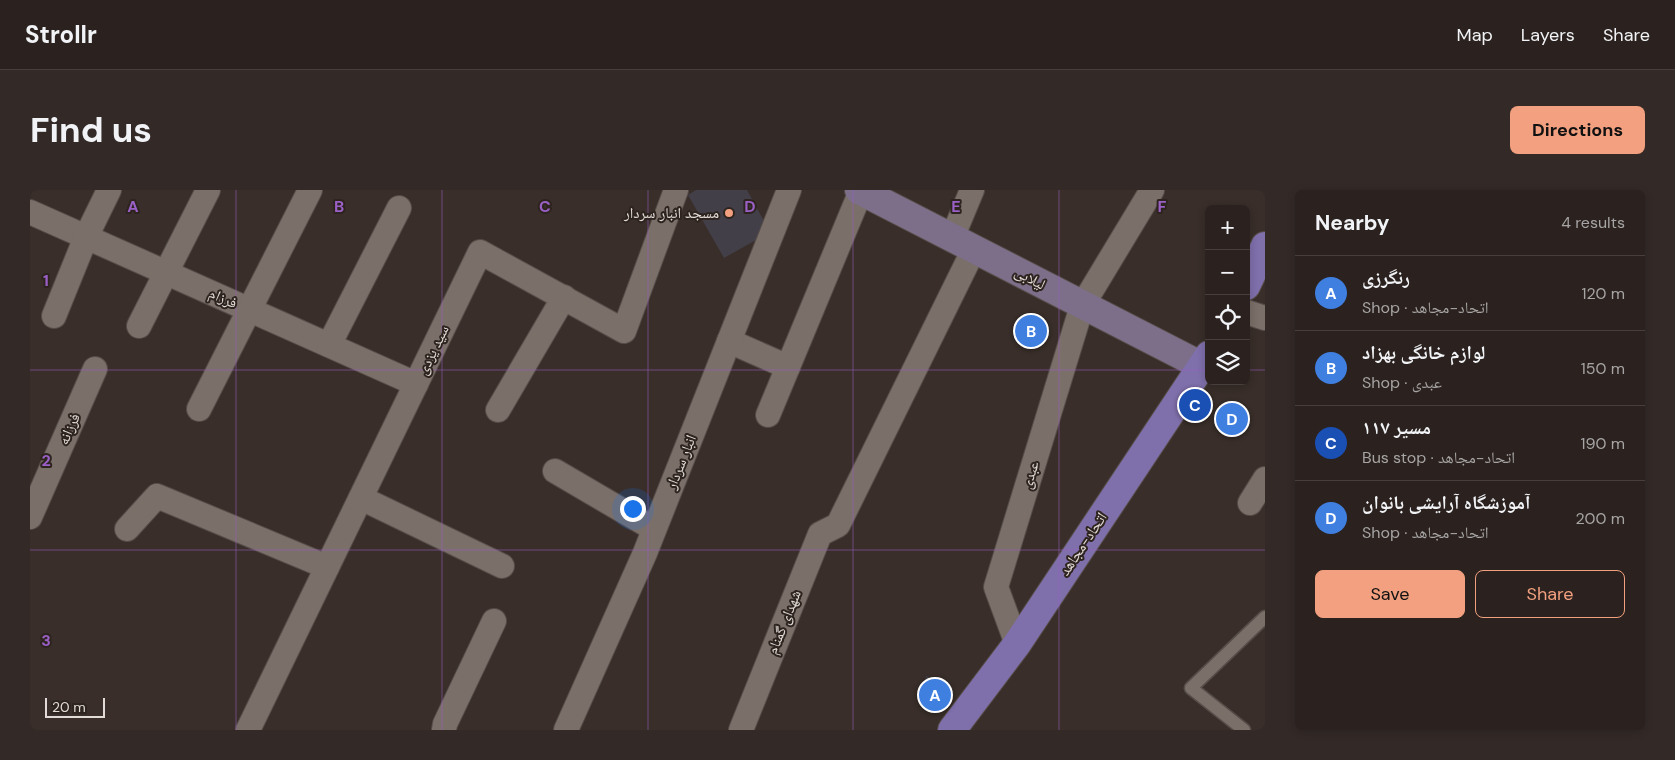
<!DOCTYPE html>
<html lang="en">
<head>
<meta charset="utf-8">
<style>
	:root { --surface:#2b221f; --page:#332a28; --text:#f1f3f6; --muted:#a6a4a4; --line:#473f3d; --accent:#f2a07f }
	body { margin:0; font-family:"DM Sans","Noto Naskh Arabic",sans-serif; background:var(--page); color:var(--text) }
	.controls { position:absolute; right:15px; top:15px; display:grid; overflow:hidden; border-radius:8px; box-shadow:0 2px 8px #0003 }
	.controls button { width:45px; height:45px; display:grid; place-items:center; padding:0; border:0; border-bottom:1px solid var(--line); background:var(--surface); color:var(--text); font:25px sans-serif }
	.scale { position:absolute; left:15px; bottom:12px; width:60px; box-sizing:border-box; padding-left:5px; border:2px solid #e1dad6; border-top:0; font-size:14px; line-height:18px; white-space:nowrap; color:#e1dad6; -webkit-text-stroke:4px #2e241f; paint-order:stroke }
	.you { position:absolute; left:602px; top:318px; width:18px; height:18px; margin:-12px; border:4px solid #fff; border-radius:50%; background:#1a73e8; box-shadow:0 0 0 8px #1a73e833 }
	.badge { display:grid; place-items:center; width:32px; height:32px; border-radius:50%; background:var(--accent); color:#fff; font-size:16px; font-weight:700 }
	.pin { position:absolute; translate:-50% -50%; border:2px solid #fff; box-shadow:0 1px 5px #0006 }
	.list { margin:0; padding:0; list-style:none }
	h2 { display:flex; justify-content:space-between; align-items:center; height:65px; margin:0; padding:0 20px; font-size:21px }
	h2 small { font-size:16px; font-weight:400; color:var(--muted) }
	.list li { display:grid; grid-template-columns:32px 1fr auto; gap:15px; align-items:center; box-sizing:border-box; height:75px; padding:0 20px; border-top:1px solid var(--line) }
	.list b { display:block; font-size:19px; white-space:nowrap }
	.list p { margin:0; font-size:16px; white-space:nowrap; color:var(--muted) }
	.list em { font-size:16px; font-style:normal; color:var(--muted) }
	.actions { display:flex; gap:10px; padding:15px 20px }
	.actions a { flex:1; padding:11px 0; border:1px solid var(--accent); border-radius:8px; text-align:center; font-size:18px; color:var(--accent) }
	.actions .main { background:var(--accent); color:#111 }
	.icon { flex:none; width:28px; height:28px; fill:none; stroke:currentColor; stroke-width:2; stroke-linecap:round; stroke-linejoin:round }
	.map { position:relative; flex:none; width:1235px; height:540px; overflow:hidden; border-radius:8px }
	header { display:flex; align-items:center; gap:30px; box-sizing:border-box; height:70px; padding:0 25px; background:var(--surface); border-bottom:1px solid var(--line) }
	header strong { font-size:24px }
	nav { display:flex; gap:28px; margin-inline-start:auto; font-size:18px }
	.intro { display:flex; align-items:center; justify-content:space-between; box-sizing:border-box; height:120px; padding:0 30px }
	h1 { margin:0; font-size:35px }
	.button { padding:12px 22px; border-radius:8px; background:var(--accent); color:#111; font-size:18px; font-weight:700 }
	main { display:flex; gap:30px; padding:0 30px }
	aside { flex:1; background:var(--surface); border-radius:8px; box-shadow:0 2px 8px #0003 }
	.map>svg:first-child { display:block }
</style>
</head>
<body>
<header>
<strong>Strollr</strong>
<nav><a>Map</a><a>Layers</a><a>Share</a></nav>
</header>
<div class="intro"><h1>Find us</h1><a class="button">Directions</a></div>
<main>
<div class="map">
<svg width="1235" height="540" viewBox="0 0 1235 540">
	<rect width="100%" height="100%" fill="#392e29"/>
	<g fill="#423f49">
		<polygon points="666,0 717,0 740,42 694,68 658,5"/>
		<polygon points="896,486 923,498 908,519 892,511"/>
	</g>
	<g fill="none" stroke-linecap="round" stroke-linejoin="round">
		<g stroke="#564d49" stroke-width="15">
			<polyline id="service" points="1214,540 1161,498 1235,427"/>
		</g>
		<g stroke="#564d49" stroke-width="26">
			<g id="minor">
				<polyline points="0,22 386,194"/>
				<polyline points="922,48 942,0"/>
				<polyline points="1216,122 1235,128"/>
				<polyline points="24,126 56,47 79,0"/>
				<polyline points="109,136 178,0"/>
				<polyline points="699,151 758,177"/>
				<polyline points="299,155 369,18"/>
				<polyline points="169,219 280,0"/>
				<polyline points="468,220 534,107"/>
				<polyline points="738,225 831,1"/>
				<polyline points="525,281 624,339"/>
				<polyline points="331,308 472,376"/>
				<polyline points="1220,313 1235,289"/>
				<polyline points="0,327 65,179"/>
				<polyline points="97,339 127,306 297,377"/>
				<polyline points="987,454 966,397 1052,116 1122,0"/>
				<polyline points="218,540 450,62 594,141 646,0"/>
				<polyline points="414,540 415,534 464,431"/>
				<polyline points="536,540 615,363 759,0"/>
				<polyline points="711,540 790,344 808,335 944,59"/>
			</g>
		</g>
		<g stroke="#564d49" stroke-width="30">
			<polyline id="secondary" points="829,0 1172,176"/>
		</g>
		<g stroke="#564d49" stroke-width="30">
			<g id="primary">
				<polyline points="1216,96 1235,56"/>
				<polyline points="922,540 987,454 1179,165"/>
			</g>
		</g>
		<use href="#service" stroke="#7b6f69" stroke-width="12"/>
		<use href="#minor" stroke="#7b6f69" stroke-width="24"/>
		<use href="#secondary" stroke="#7d6f8a" stroke-width="28"/>
		<use href="#primary" stroke="#7f6fab" stroke-width="28"/>
	</g>
	<path fill="none" stroke="#9a60c6" stroke-width="1" stroke-opacity="0.55" d="M206,0V540M412,0V540M618,0V540M823,0V540M1029,0V540M0,180H1179M1216,180H1235M0,360H1235"/>
	<circle fill="#f2a07f" stroke="#2e241f" stroke-width="2" cx="699" cy="23" r="5"/>
	<g text-anchor="middle" stroke-width="4" stroke-linejoin="round" paint-order="stroke">
		<g font-size="15" fill="#e1dad6" stroke="#2e241f" text-anchor="end">
			<text x="689" y="28">مسجد انبار سردار</text>
		</g>
		<g font-size="15" fill="#e1dad6" stroke="#2e241f">
			<text transform="translate(1000 88) rotate(28)" y="5">لیلابی</text>
			<text transform="translate(193 108) rotate(24)" y="5">فرزام</text>
			<text transform="translate(403 160) rotate(-64)" y="5">سید یزدی</text>
			<text transform="translate(39 239) rotate(-66)" y="5">فرزانه</text>
			<text transform="translate(651 272) rotate(-68)" y="5">انبار سردار</text>
			<text transform="translate(1000 285) rotate(-73)" y="5">عبدی</text>
			<text transform="translate(1053 354) rotate(-56)" y="5">اتحاد-مجاهد</text>
			<text transform="translate(754 432) rotate(-68)" y="5">شهدای گمنام</text>
		</g>
	</g>
	<g font-size="16" text-anchor="middle" font-weight="bold" fill="#9a60c6" stroke="#2e241f" stroke-width="4" stroke-linejoin="round" paint-order="stroke">
		<text x="103" y="22">A</text>
		<text x="309" y="22">B</text>
		<text x="515" y="22">C</text>
		<text x="720" y="22">D</text>
		<text x="926" y="22">E</text>
		<text x="1132" y="22">F</text>
		<text x="16" y="96">1</text>
		<text x="16" y="276">2</text>
		<text x="16" y="456">3</text>
	</g>
</svg>
<div class="controls">
<button>+</button>
<button>−</button>
<button><svg class="icon" aria-label="locate" viewBox="0 0 24 24"><circle cx="12" cy="12" r="6"/><path d="M12 2v4M12 18v4M2 12h4M18 12h4"/></svg></button>
<button><svg class="icon" aria-label="layers" viewBox="0 0 24 24"><path d="M12 4l9 5-9 5-9-5zM3 14l9 5 9-5"/></svg></button>
</div>
<div class="scale">20 m</div>
<div class="you"></div>
<div class="pin badge" style="left:905px;top:505px;background:#3f7fe0">A</div>
<div class="pin badge" style="left:1001px;top:141px;background:#3f7fe0">B</div>
<div class="pin badge" style="left:1165px;top:215px;background:#1a4fb4">C</div>
<div class="pin badge" style="left:1202px;top:229px;background:#3f7fe0">D</div>
</div>
<aside>
<h2>Nearby<small>4 results</small></h2>
<ul class="list">
<li><span class="badge" style="background:#3f7fe0">A</span><div><b>رنگرزی</b><p>Shop · اتحاد-مجاهد</p></div><em>120 m</em></li>
<li><span class="badge" style="background:#3f7fe0">B</span><div><b>لوازم خانگی بهزاد</b><p>Shop · عبدی</p></div><em>150 m</em></li>
<li><span class="badge" style="background:#1a4fb4">C</span><div><b>مسیر ۱۱۷</b><p>Bus stop · اتحاد-مجاهد</p></div><em>190 m</em></li>
<li><span class="badge" style="background:#3f7fe0">D</span><div><b>آموزشگاه آرایشی بانوان</b><p>Shop · اتحاد-مجاهد</p></div><em>200 m</em></li>
</ul>
<div class="actions"><a class="main">Save</a><a>Share</a></div>
</aside>
</main>
</body>
</html>
